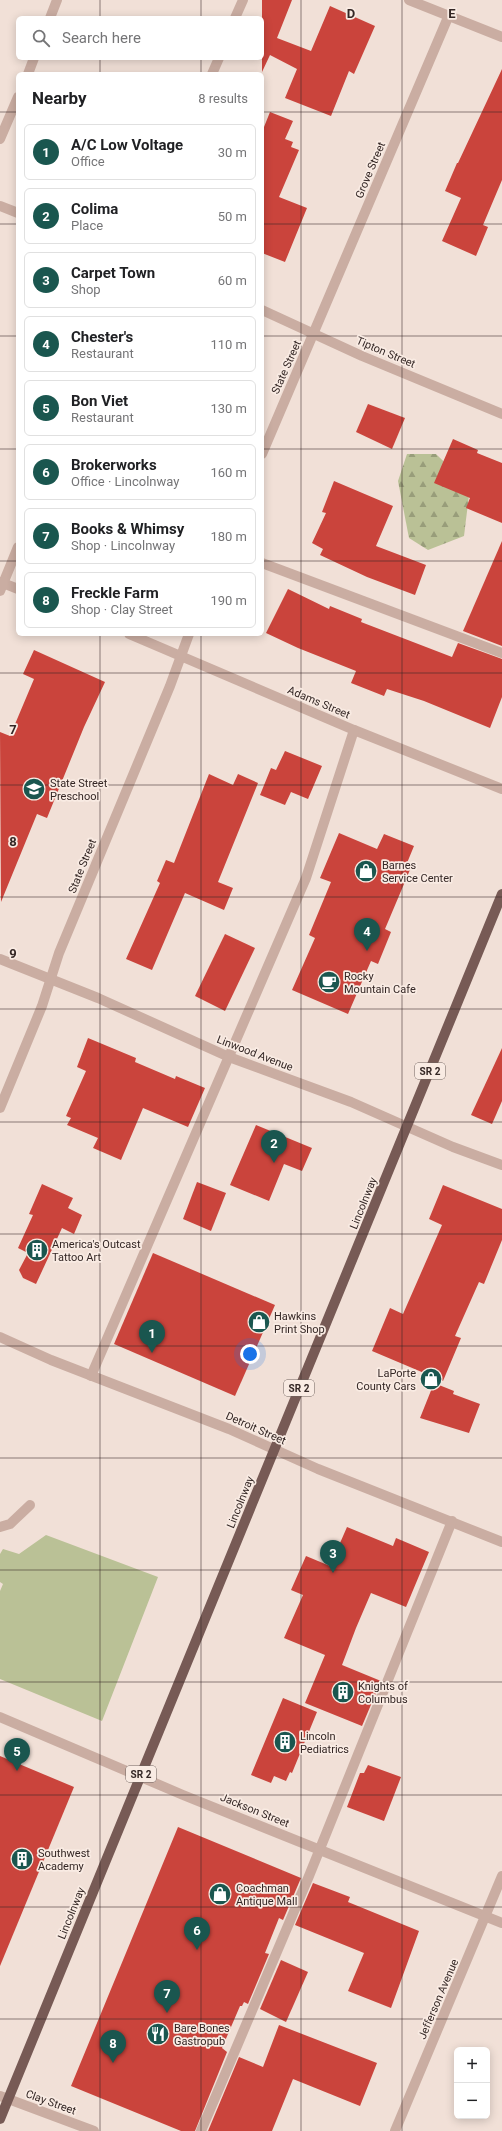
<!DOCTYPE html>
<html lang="en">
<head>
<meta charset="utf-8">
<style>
	:root { --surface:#fff; --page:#f2f2f2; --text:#202124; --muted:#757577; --line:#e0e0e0; --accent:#1a564f }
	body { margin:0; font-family:Roboto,sans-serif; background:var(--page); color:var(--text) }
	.controls { position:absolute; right:12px; bottom:12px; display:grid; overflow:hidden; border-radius:6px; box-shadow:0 2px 10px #0003 }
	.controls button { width:36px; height:36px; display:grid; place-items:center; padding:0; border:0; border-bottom:1px solid var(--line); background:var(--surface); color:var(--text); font:20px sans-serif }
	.you { position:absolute; left:250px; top:1354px; width:14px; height:14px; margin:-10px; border:3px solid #fff; border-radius:50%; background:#1a73e8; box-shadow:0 0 0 6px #1a73e833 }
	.badge { display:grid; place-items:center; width:26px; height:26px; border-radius:50%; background:var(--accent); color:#fff; font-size:13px; font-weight:700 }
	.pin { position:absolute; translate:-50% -33px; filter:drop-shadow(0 1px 2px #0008) }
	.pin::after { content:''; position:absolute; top:21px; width:14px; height:12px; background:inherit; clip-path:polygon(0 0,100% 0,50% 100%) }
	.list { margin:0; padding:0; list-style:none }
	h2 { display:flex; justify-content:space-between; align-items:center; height:52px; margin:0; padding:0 16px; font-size:17px }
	h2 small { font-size:13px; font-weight:400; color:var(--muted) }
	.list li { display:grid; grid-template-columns:26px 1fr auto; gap:12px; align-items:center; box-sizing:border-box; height:56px; margin:0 8px 8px; padding:0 8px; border:1px solid var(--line); border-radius:6px }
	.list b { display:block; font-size:15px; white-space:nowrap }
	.list p { margin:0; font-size:13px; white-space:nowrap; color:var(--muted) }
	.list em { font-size:13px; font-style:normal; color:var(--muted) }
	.icon { flex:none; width:22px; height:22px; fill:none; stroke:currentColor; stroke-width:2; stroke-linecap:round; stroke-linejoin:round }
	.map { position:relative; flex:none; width:502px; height:2131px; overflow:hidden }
	.search { position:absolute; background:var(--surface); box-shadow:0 2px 10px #0003; left:16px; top:16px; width:248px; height:44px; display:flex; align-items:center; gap:10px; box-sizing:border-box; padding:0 14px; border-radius:6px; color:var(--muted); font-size:15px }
	.panel { position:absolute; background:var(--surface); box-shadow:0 2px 10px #0003; left:16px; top:72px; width:248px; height:564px; border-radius:6px }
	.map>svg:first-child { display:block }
</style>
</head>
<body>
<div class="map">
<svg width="502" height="2131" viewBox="0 0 502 2131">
	<defs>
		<pattern id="forest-firs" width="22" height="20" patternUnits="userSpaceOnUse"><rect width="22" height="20" fill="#bac196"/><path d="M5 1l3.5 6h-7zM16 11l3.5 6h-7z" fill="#989d7a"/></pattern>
	</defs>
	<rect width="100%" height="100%" fill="#f1e0d7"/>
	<polygon fill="#bac196" points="46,1535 158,1577 102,1721 0,1679 0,1591 3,1584 0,1582 0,1554 3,1549 19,1554"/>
	<polygon fill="url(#forest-firs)" points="407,454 436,454 470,487 464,536 428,550 409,538 398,481"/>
	<g fill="#ca443c">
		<polygon points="262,0 292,0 277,38 311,51 330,6 375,26 354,74 349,71 331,116 285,98 297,69 270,55 262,72"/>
		<polygon points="502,69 502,180 483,225 488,227 476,256 442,241 461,198 445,191 457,163 458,163"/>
		<polygon points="270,112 293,121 285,139 293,142 291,147 299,150 279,197 307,208 285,262 262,253 262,132"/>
		<polygon points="368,404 405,418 392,449 356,432"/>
		<polygon points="453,439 478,450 477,453 502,463 502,523 466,508 470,498 434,483"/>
		<polygon points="334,481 393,506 376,546 426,565 415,595 367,577 320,555 323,549 312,543 326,513 322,512"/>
		<polygon points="502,541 502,646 463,631"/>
		<polygon points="288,589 329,609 330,606 362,619 361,622 452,657 458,643 502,659 502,697 490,728 424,701 387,689 384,696 351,683 356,671 298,648 266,633"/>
		<polygon points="34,650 105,682 84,727 47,818 37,814 1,902 0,732 10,736 34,679 23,674"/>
		<polygon points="285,751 322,766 308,799 291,792 285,805 260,795 271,768 276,770"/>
		<polygon points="209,774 233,785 238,774 258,783 218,882 233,888 224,910 185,893 152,970 126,959 160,883 157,881 166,860 174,863"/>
		<polygon points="339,833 377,849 384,834 414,846 407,863 412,865 385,929 391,932 378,964 371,961 348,1014 292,990 315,938 309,935 331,882 320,878"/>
		<polygon points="225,934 255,948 225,1011 195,996"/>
		<polygon points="88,1038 136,1058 135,1062 175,1079 176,1076 205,1088 188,1127 143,1108 121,1160 93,1148 98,1138 67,1125 71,1118 66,1116 86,1071 77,1067"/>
		<polygon points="502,1048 502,1101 492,1124 471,1115"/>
		<polygon points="256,1125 312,1148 302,1171 284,1164 269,1201 230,1185"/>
		<polygon points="197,1182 226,1193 211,1231 183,1219"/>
		<polygon points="42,1184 73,1198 68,1208 82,1215 74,1234 62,1228 36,1284 23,1278 19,1270 28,1253 18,1248 33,1215 29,1214"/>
		<polygon points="443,1185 502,1209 502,1240 484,1284 479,1282 455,1336 461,1338 443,1381 372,1351 390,1308 403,1314 442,1225 429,1219"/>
		<polygon points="153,1253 275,1305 235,1396 114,1344"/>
		<polygon points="434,1383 454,1391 453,1394 480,1404 469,1433 420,1418"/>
		<polygon points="347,1527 393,1546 396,1538 429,1552 406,1607 371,1593 356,1628 342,1665 381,1681 362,1726 305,1703 325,1655 284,1638 303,1595 291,1590 306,1556 330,1566"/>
		<polygon points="283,1698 317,1712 292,1773 290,1772 286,1781 274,1776 271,1783 251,1775"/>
		<polygon points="0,1756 74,1787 0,1966"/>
		<polygon points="368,1765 401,1777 384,1821 347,1807 360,1773 364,1773"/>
		<polygon points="178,1827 301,1878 283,1920 279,1918 265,1953 269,1954 248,2004 244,2002 242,2006 240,2006 222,2048 227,2052 195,2131 181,2131 71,2086"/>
		<polygon points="313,1883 350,1897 348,1902 419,1931 391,2008 348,1991 364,1953 295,1925"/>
		<polygon points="281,1960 308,1972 286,2022 260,2009"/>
		<polygon points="279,2025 377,2063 360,2106 293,2079 272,2131 208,2131 239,2057 263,2067"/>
	</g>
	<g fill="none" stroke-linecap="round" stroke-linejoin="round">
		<g stroke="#caada2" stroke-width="10">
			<polyline points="409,0 502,37"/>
			<polyline points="50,18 57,0"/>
			<polyline points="235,18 243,0"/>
			<polyline points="28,74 34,58"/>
			<polyline points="212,74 219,58"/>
			<polyline points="0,139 18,97"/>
			<polyline points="0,206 18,213"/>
			<polyline points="262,310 362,356 502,414"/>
			<polyline points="262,454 449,15"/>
			<polyline points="262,563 502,653"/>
			<polyline points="0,582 18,589"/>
			<polyline points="0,591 18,547"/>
			<polyline points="129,634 354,730 502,789"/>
			<polyline points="0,959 98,998 229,1057 351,1102 453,1147 502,1165"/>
			<polyline points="0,1108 42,1006 59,953 170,686 189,634"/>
			<polyline points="0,1337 51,1360 229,1429 318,1469 502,1542"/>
			<polyline points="91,1376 306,878 354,730"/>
			<polyline points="0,1527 10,1524 30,1505"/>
			<polyline points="0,1717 183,1795 502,1923"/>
			<polyline points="0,2096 94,2131"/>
			<polyline points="201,2131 309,1876 452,1521"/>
			<polyline points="395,2131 502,1876"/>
		</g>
		<polyline stroke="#775a55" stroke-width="10" points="0,2119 502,894"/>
	</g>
	<path fill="none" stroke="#342725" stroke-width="1" stroke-opacity="0.55" d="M100,0V18M201,0V18M301,0V2131M402,0V2131M100,58V74M201,58V74M0,112H18M262,112H502M0,224H18M262,224H502M0,336H18M262,336H502M0,449H18M262,449H502M0,561H18M262,561H502M100,634V2131M201,634V2131M0,673H502M0,785H502M0,897H502M0,1009H502M0,1122H502M0,1234H502M0,1346H502M0,1458H502M0,1570H502M0,1682H502M0,1795H502M0,1907H502M0,2019H502"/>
	<defs>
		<g id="school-disc" transform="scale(1.15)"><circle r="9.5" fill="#1a564f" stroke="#f9ebe3"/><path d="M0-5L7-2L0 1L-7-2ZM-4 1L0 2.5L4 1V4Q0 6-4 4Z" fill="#fff"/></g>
		<g id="shop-disc" transform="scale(1.15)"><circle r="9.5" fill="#1a564f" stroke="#f9ebe3"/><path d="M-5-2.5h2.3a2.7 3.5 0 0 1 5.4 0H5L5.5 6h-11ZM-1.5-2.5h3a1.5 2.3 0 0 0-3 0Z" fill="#fff"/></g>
		<g id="cafe-disc" transform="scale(1.15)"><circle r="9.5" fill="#1a564f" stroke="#f9ebe3"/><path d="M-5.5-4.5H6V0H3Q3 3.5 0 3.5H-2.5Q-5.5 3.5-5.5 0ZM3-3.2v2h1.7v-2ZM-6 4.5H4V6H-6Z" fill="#fff"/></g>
		<g id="building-disc" transform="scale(1.15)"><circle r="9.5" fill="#1a564f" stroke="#f9ebe3"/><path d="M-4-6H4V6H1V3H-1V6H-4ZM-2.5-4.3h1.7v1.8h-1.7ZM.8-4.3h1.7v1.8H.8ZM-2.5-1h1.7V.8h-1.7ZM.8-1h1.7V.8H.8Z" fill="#fff"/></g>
		<g id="restaurant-disc" transform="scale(1.15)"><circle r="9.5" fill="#1a564f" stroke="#f9ebe3"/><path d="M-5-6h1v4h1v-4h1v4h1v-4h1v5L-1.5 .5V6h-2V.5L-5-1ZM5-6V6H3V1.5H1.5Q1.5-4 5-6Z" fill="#fff"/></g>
	</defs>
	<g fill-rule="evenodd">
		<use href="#school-disc" x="34" y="789"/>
		<use href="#shop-disc" x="366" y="871"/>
		<use href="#cafe-disc" x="329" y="982"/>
		<use href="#building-disc" x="37" y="1250"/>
		<use href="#shop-disc" x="259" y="1322"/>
		<use href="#shop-disc" x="431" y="1379"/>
		<use href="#building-disc" x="343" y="1692"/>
		<use href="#building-disc" x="285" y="1742"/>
		<use href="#building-disc" x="22" y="1859"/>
		<use href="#shop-disc" x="220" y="1894"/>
		<use href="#restaurant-disc" x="158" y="2034"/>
	</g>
	<g text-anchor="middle" stroke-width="3.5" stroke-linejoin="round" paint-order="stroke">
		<g fill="#f9ebe3" stroke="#6f625e" stroke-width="1">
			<rect x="415" y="1063" width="30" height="16" rx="3"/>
			<rect x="284" y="1380" width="30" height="16" rx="3"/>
			<rect x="126" y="1766" width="30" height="16" rx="3"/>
		</g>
		<g font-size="10" font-weight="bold" fill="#342725">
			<text x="430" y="1075">SR 2</text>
			<text x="299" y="1392">SR 2</text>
			<text x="141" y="1778">SR 2</text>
		</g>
		<g font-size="11" fill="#342725" stroke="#f9ebe3">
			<text transform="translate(370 170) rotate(-67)" y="4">Grove Street</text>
			<text transform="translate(386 352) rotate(23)" y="4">Tipton Street</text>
			<text transform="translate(286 367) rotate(-66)" y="4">State Street</text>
			<text transform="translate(319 702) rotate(23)" y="4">Adams Street</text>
			<text transform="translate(82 866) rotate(-68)" y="4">State Street</text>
			<text transform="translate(255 1053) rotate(21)" y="4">Linwood Avenue</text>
			<text transform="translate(363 1203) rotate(-68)" y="4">Lincolnway</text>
			<text transform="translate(256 1428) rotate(24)" y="4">Detroit Street</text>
			<text transform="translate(240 1502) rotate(-68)" y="4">Lincolnway</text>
			<text transform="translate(255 1810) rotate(22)" y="4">Jackson Street</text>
			<text transform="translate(71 1913) rotate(-68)" y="4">Lincolnway</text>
			<text transform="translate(438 1999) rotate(-67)" y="4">Jefferson Avenue</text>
			<text transform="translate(51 2102) rotate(20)" y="4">Clay Street</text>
		</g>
		<g font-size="11" fill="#342725" stroke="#f9ebe3" text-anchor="start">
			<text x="50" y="787">State Street<tspan x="50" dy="13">Preschool</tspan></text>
			<text x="382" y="869">Barnes<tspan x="382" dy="13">Service Center</tspan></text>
			<text x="344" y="980">Rocky<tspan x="344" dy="13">Mountain Cafe</tspan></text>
			<text x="52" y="1248">America's Outcast<tspan x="52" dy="13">Tattoo Art</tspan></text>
			<text x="274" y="1320">Hawkins<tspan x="274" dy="13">Print Shop</tspan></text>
			<text x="416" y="1377" text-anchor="end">LaPorte<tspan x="416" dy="13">County Cars</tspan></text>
			<text x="358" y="1690">Knights of<tspan x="358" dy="13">Columbus</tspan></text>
			<text x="300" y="1740">Lincoln<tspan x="300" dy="13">Pediatrics</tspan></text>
			<text x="38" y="1857">Southwest<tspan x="38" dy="13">Academy</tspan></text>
			<text x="236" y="1892">Coachman<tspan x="236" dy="13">Antique Mall</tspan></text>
			<text x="174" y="2032">Bare Bones<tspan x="174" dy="13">Gastropub</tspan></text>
		</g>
	</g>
	<g font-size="13" text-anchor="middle" font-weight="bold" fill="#342725" stroke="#f9ebe3" stroke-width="3.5" stroke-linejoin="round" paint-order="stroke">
		<text x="351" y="18">D</text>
		<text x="452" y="18">E</text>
		<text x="13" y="734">7</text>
		<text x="13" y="846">8</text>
		<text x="13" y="958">9</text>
	</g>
</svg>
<div class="controls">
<button>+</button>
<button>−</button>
</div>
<div class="you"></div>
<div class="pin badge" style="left:152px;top:1353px">1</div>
<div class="pin badge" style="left:274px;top:1163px">2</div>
<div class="pin badge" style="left:333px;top:1573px">3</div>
<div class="pin badge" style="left:367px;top:951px">4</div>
<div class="pin badge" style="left:17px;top:1771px">5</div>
<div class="pin badge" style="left:197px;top:1950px">6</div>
<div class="pin badge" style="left:167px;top:2013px">7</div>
<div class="pin badge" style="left:113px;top:2063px">8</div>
<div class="search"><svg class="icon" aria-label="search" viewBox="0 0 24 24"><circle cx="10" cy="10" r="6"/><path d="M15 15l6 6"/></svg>Search here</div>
<section class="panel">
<h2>Nearby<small>8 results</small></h2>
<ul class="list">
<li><span class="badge">1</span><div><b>A/C Low Voltage</b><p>Office</p></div><em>30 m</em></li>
<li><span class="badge">2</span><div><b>Colima</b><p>Place</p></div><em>50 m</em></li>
<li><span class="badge">3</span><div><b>Carpet Town</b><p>Shop</p></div><em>60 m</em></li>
<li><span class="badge">4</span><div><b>Chester's</b><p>Restaurant</p></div><em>110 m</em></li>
<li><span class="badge">5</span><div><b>Bon Viet</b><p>Restaurant</p></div><em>130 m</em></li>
<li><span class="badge">6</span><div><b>Brokerworks</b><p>Office · Lincolnway</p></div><em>160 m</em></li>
<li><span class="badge">7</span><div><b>Books &amp; Whimsy</b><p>Shop · Lincolnway</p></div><em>180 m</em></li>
<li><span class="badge">8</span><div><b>Freckle Farm</b><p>Shop · Clay Street</p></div><em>190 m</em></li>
</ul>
</section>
</div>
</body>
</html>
